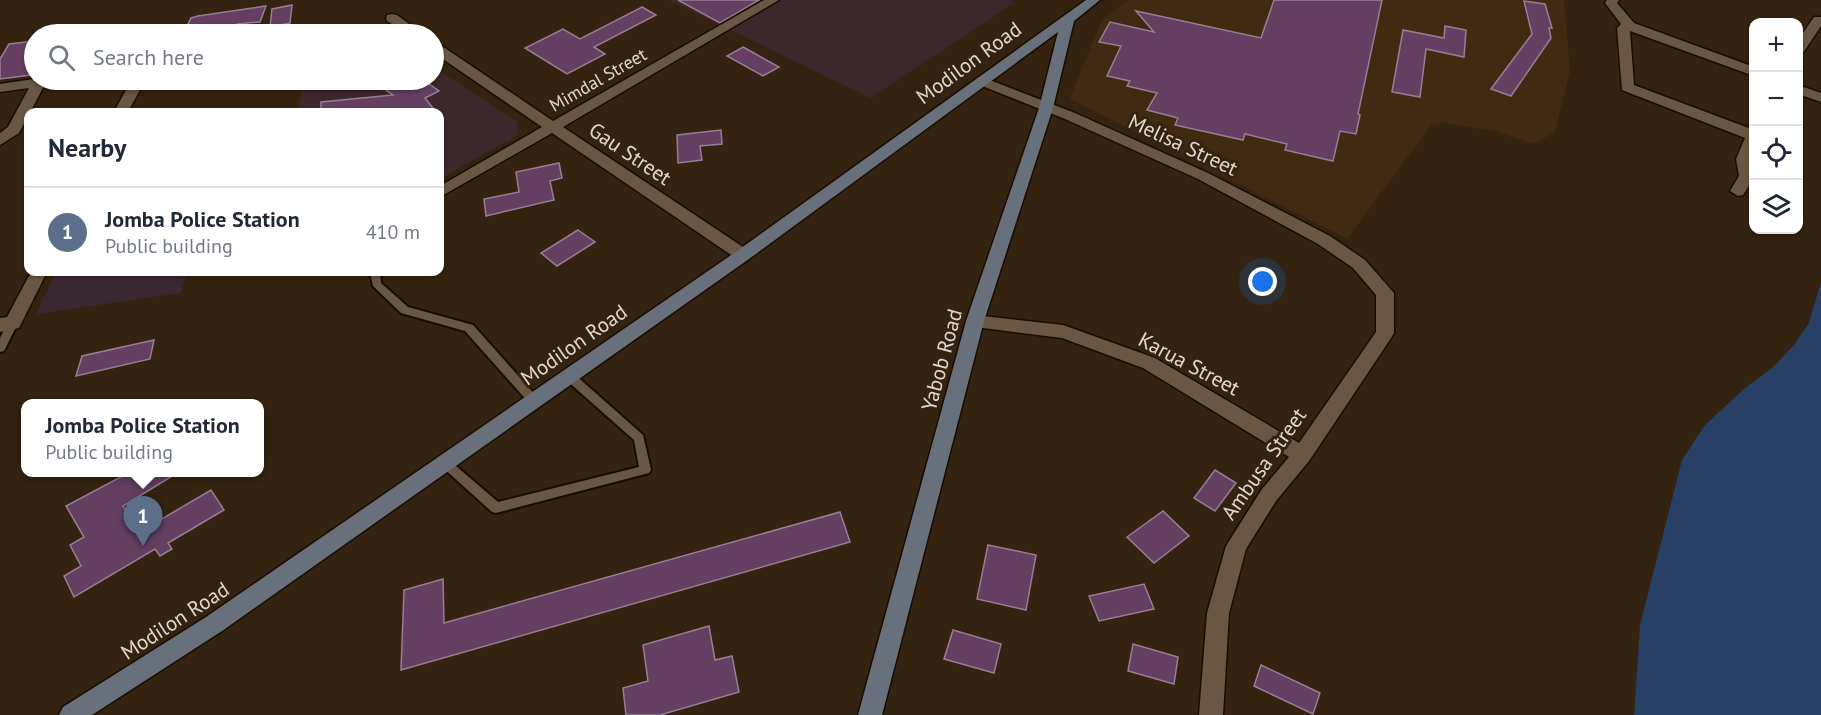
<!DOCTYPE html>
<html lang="en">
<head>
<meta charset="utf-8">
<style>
	:root { --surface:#fff; --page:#f6f6f7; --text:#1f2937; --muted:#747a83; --line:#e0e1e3; --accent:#626e40 }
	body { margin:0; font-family:"PT Sans",sans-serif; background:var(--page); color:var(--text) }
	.controls { position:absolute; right:18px; top:18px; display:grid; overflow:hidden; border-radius:12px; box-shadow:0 2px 4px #0004 }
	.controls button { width:54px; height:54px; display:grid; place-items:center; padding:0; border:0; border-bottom:2px solid var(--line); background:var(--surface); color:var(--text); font:30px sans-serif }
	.you { position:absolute; left:1263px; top:282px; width:21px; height:21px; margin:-15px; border:4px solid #fff; border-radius:50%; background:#1a73e8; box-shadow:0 0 0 9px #1a73e833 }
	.badge { display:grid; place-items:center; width:39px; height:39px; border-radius:50%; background:var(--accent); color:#fff; font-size:20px; font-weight:700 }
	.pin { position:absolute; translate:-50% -50px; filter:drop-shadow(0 2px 3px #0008) }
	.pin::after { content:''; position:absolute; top:32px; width:21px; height:18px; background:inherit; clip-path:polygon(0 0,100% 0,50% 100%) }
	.popup { position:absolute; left:21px; top:399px; width:243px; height:78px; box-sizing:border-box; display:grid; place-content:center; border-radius:12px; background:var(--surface); filter:drop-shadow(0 2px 4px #0005); font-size:20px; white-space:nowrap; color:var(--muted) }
	.popup b { font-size:22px; color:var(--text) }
	.popup::after { content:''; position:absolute; left:50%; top:100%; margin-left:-12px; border:12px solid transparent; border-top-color:var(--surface) }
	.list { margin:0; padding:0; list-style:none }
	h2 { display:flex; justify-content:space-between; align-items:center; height:78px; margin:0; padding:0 24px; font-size:26px }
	h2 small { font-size:20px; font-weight:400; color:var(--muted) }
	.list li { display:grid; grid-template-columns:39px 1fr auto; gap:18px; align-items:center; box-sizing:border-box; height:90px; padding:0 24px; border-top:2px solid var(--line) }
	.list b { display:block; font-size:22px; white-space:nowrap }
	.list p { margin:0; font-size:20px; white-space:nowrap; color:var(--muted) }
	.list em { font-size:20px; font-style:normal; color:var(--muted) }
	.icon { flex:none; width:33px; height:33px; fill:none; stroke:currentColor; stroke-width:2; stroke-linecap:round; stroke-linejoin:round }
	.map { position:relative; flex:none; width:1821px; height:715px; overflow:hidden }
	.search { position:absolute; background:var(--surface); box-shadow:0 2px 4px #0004; left:24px; top:24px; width:420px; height:66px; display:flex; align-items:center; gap:15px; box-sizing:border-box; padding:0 21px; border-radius:33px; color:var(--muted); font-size:22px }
	.panel { position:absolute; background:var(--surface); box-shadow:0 2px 4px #0004; left:24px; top:108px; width:420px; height:168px; border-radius:12px }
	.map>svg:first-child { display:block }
</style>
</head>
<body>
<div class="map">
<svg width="1821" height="715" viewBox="0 0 1821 715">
	<rect width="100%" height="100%" fill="#332310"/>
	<polygon fill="#392832" points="56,272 187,272 181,293 36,314"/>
	<polygon fill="#402b12" points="1128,0 1564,0 1570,71 1555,132 1534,144 1498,132 1442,122 1431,125 1347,239 1070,99 1102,20"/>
	<g fill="#3c282a">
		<polygon points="669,0 1010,0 1015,2 870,98"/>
		<polygon points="434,67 517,122 518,135 440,179 440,112 296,112 305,80 434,80"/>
	</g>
	<polygon fill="#294066" points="1821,282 1821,715 1634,715 1640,625 1682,460 1705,425 1744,389 1772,368 1794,345 1809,323"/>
	<g fill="#643f62" stroke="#957f93" stroke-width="1.5">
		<polygon points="678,0 759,0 720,23"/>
		<polygon points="1274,0 1382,0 1358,114 1360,115 1356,134 1340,131 1333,161 1285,150 1287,144 1245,134 1243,140 1175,125 1178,118 1147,110 1157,93 1127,86 1130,81 1107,76 1121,46 1099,42 1110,22 1154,32 1136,11 1261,38"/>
		<polygon points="1524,1 1545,4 1552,28 1549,28 1551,38 1511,96 1491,89 1532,34"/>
		<polygon points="292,5 290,23 270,27 272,9"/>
		<polygon points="266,6 260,22 237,24 236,34 183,34 191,18 198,16"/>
		<polygon points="642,7 656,15 594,47 605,54 567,74 525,48 563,29 580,39"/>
		<polygon points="1445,26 1466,30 1464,57 1426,49 1420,97 1392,92 1403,30 1444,38"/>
		<polygon points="34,41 34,70 31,75 0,79 0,59 9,44"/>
		<polygon points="743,47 779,67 763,76 727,56"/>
		<polygon points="371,80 423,80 439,91 425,98 436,112 321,112 321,102 393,95"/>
		<polygon points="721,130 722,144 700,146 702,160 678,163 677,135"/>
		<polygon points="559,163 562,178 550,181 554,200 486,216 484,199 519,192 516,172"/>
		<polygon points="578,230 595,242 557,266 541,253"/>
		<polygon points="154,340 150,359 76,376 82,356"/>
		<polygon points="1215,470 1236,483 1215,511 1194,498"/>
		<polygon points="130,472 179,472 123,506 138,533 211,490 224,510 168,543 172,549 160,556 155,549 74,597 64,576 81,566 70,545 84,537 66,506"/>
		<polygon points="1163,511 1189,536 1154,563 1127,537"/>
		<polygon points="840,512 850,542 401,670 404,590 443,579 444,623"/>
		<polygon points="988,545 1036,555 1026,610 977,599"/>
		<polygon points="1144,584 1154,609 1099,621 1089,596"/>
		<polygon points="709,626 715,660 732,656 739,692 660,715 626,715 623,688 648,681 643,645"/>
		<polygon points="953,630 1001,644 994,673 944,659"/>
		<polygon points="1133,644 1178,657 1174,684 1128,671"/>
		<polygon points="1261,665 1320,693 1313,714 1254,686"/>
	</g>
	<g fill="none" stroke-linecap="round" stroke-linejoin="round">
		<g stroke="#1a0c00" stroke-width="4">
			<g id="lane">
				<polygon points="370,272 380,272 381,283 408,307 473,325 538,398 539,401 538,404 530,404 465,331 401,313 373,286"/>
				<polygon points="13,319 18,323 4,351 0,352 0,338 9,320"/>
				<polygon points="569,372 573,373 643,435 651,470 649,473 496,513 492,512 441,466 439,463 441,460 445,458 449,460 498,502 639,467 634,440 565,379 564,376 565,373"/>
			</g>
		</g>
		<g stroke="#1a0c00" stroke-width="3">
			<g id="street">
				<polygon points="764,0 779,0 563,127 749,251 751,255 749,259 737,259 552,133 440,197 440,186 542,127 434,53 434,43 439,44 553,121"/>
				<polygon points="1607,0 1619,0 1617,3 1634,23 1754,67 1754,76 1630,31 1634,85 1754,130 1754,152 1750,159 1754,178 1743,195 1738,196 1730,191 1739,176 1736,159 1745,138 1622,90 1617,28 1621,24 1605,3"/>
				<polygon points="392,14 397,15 423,34 408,34 387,21 386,18 387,15"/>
				<polygon points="1814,17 1821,17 1821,26 1803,53 1798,54 1798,40"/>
				<polygon points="982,77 1075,113 1208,173 1330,236 1365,260 1394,293 1394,333 1391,338 1309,461 1276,501 1246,549 1229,613 1223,715 1199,715 1207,613 1226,546 1262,489 1289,457 1143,368 1062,338 975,327 969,326 966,321 969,316 975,315 1063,325 1155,358 1299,443 1376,332 1376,295 1353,268 1318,244 1198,179 1065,119 977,84 975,81 977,78"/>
				<polygon points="34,79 64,80 62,83 44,86 19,133 0,145 0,133 8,127 29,88 0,92 0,84"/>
				<polygon points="127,80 141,80 142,86 128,112 114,112 128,86"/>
				<polygon points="1798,85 1821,93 1821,102 1798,94"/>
				<polygon points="31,272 47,272 19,328 0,332 0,318 7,317"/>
			</g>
		</g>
		<g stroke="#1a0c00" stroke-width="3">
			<polygon id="secondary" points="1086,0 1100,0 1074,21 1053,108 984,321 882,715 858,715 966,321 1039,108 1058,32 749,259 222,631 92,715 59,715 63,707 206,617 737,251"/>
		</g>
		<use href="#lane" fill="#695743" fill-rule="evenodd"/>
		<use href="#street" fill="#695743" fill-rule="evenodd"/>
		<use href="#secondary" fill="#67707b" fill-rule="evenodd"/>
	</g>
	<g text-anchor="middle" stroke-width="6" stroke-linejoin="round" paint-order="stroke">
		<g font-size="18" fill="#e1d7cb" stroke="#332310">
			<text transform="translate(598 80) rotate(-30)" y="6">Mimdal Street</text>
		</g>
		<g font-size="21" fill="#e1d7cb" stroke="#332310">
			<text transform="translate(969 63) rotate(-36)" y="7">Modilon Road</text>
			<text transform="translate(1183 145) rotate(25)" y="7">Melisa Street</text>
			<text transform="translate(630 154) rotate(34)" y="7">Gau Street</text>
			<text transform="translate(574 345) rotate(-35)" y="7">Modilon Road</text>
			<text transform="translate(942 360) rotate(-75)" y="7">Yabob Road</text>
			<text transform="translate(1189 364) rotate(28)" y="7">Karua Street</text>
			<text transform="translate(1264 464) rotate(-55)" y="7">Ambusa Street</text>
			<text transform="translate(175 621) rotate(-33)" y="7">Modilon Road</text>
		</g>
	</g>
</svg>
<div class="controls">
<button>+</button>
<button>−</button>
<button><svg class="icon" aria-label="locate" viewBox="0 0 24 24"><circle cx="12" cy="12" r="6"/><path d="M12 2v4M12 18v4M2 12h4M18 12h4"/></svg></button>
<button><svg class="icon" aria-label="layers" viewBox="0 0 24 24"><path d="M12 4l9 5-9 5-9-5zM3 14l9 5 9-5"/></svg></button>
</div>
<div class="you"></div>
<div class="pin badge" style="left:143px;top:546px;background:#5c6f8a">1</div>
<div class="popup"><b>Jomba Police Station</b>Public building</div>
<div class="search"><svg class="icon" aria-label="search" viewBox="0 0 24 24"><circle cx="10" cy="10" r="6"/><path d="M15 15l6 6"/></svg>Search here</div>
<section class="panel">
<h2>Nearby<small></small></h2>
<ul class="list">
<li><span class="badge" style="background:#5c6f8a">1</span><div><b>Jomba Police Station</b><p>Public building</p></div><em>410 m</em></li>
</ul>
</section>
</div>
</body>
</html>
